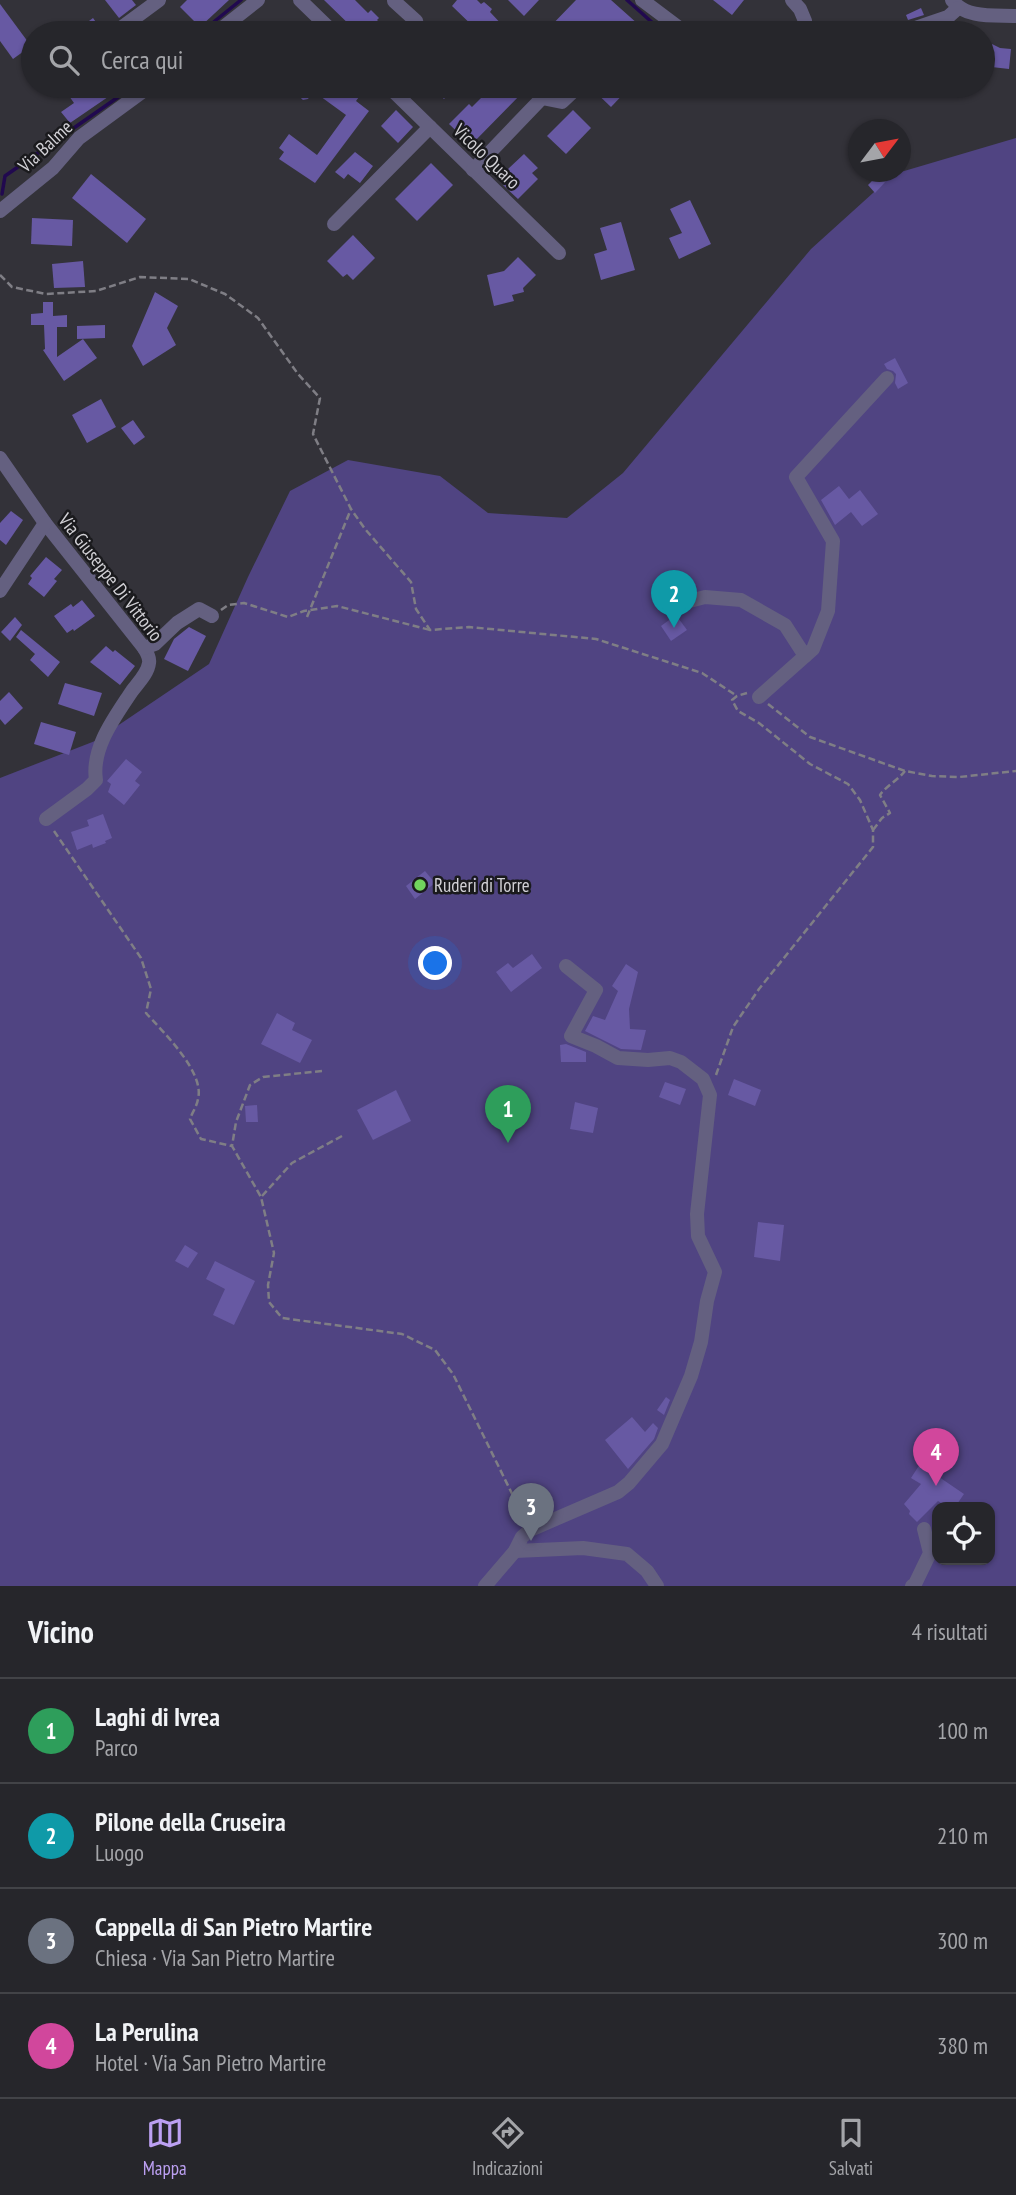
<!DOCTYPE html>
<html lang="it">
<head>
<meta charset="utf-8">
<style>
	:root { --surface:#26262b; --page:#323237; --text:#f1f3f6; --muted:#a4a5a9; --line:#424347; --accent:#bca0f2 }
	body { margin:0; font-family:"PT Sans Narrow",sans-serif; background:var(--page); color:var(--text) }
	.controls { position:absolute; right:21px; bottom:21px; display:grid; overflow:hidden; border-radius:14px; box-shadow:0 2px 5px #0004 }
	.controls button { width:63px; height:63px; display:grid; place-items:center; padding:0; border:0; border-bottom:2px solid var(--line); background:var(--surface); color:var(--text); font:35px sans-serif }
	.compass { position:absolute; left:848px; top:119px; width:63px; height:63px; border-radius:50%; background:var(--surface); box-shadow:0 2px 5px #0004; rotate:58deg }
	.you { position:absolute; left:436px; top:964px; width:24px; height:24px; margin:-18px; border:5px solid #fff; border-radius:50%; background:#1a73e8; box-shadow:0 0 0 10px #1a73e833 }
	.badge { display:grid; place-items:center; width:46px; height:46px; border-radius:50%; background:var(--accent); color:#fff; font-size:23px; font-weight:700 }
	.pin { position:absolute; translate:-50% -58px; filter:drop-shadow(0 2px 4px #0008) }
	.pin::after { content:''; position:absolute; top:37px; width:24px; height:21px; background:inherit; clip-path:polygon(0 0,100% 0,50% 100%) }
	.list { margin:0; padding:0; list-style:none }
	h2 { display:flex; justify-content:space-between; align-items:center; height:91px; margin:0; padding:0 28px; font-size:30px }
	h2 small { font-size:23px; font-weight:400; color:var(--muted) }
	.list li { display:grid; grid-template-columns:46px 1fr auto; gap:21px; align-items:center; box-sizing:border-box; height:105px; padding:0 28px; border-top:2px solid var(--line) }
	.list b { display:block; font-size:26px; white-space:nowrap }
	.list p { margin:0; font-size:23px; white-space:nowrap; color:var(--muted) }
	.list em { font-size:23px; font-style:normal; color:var(--muted) }
	.icon { flex:none; width:38px; height:38px; fill:none; stroke:currentColor; stroke-width:2; stroke-linecap:round; stroke-linejoin:round }
	.map { position:relative; flex:none; width:1016px; height:1586px; overflow:hidden }
	.search { position:absolute; background:var(--surface); box-shadow:0 2px 5px #0004; left:21px; right:21px; top:21px; height:77px; display:flex; align-items:center; gap:18px; box-sizing:border-box; padding:0 24px; border-radius:38px; color:var(--muted); font-size:26px }
	.sheet { height:511px; background:var(--surface) }
	nav { display:flex; justify-content:space-around; align-items:center; box-sizing:border-box; height:98px; border-top:2px solid var(--line); background:var(--surface); font-size:19px; color:var(--muted) }
	nav a { display:grid; justify-items:center; gap:4px }
	nav .on { color:var(--accent) }
	.map>svg:first-child { display:block }
</style>
</head>
<body>
<div class="map">
<svg width="1016" height="1586" viewBox="0 0 1016 1586">
	<rect width="100%" height="100%" fill="#333239"/>
	<path fill="#504482" fill-rule="evenodd" d="M1016,138V1586H0V778L95,741L209,664L248,577L290,491L348,460L440,476L488,513L567,518L623,473L811,249L894,174ZM937,1507H990V1560H937Z"/>
	<g fill="none" stroke-linecap="round" stroke-linejoin="round">
		<g stroke="#21094f" stroke-width="3.5">
			<polyline points="627,0 664,33"/>
			<polyline points="200,33 241,0"/>
			<polyline points="2,194 5,176 134,86"/>
		</g>
	</g>
	<g fill="#6759a3">
		<polygon points="105,0 132,0 136,5 119,18"/>
		<polygon points="187,0 229,0 200,27 180,7"/>
		<polygon points="324,0 355,0 368,13 371,10 379,18 377,20 390,33 358,33"/>
		<polygon points="457,0 477,0 481,4 484,2 492,9 490,12 505,28 500,33 480,33 452,6"/>
		<polygon points="508,0 539,0 524,16"/>
		<polygon points="576,0 611,0 648,33 602,33 591,23 580,33 544,33"/>
		<polygon points="713,0 744,0 732,15"/>
		<polygon points="0,4 31,46 13,59 0,41"/>
		<polygon points="921,8 924,15 908,20 906,15"/>
		<polygon points="93,18 104,33 73,33"/>
		<polygon points="158,21 167,33 141,33"/>
		<polygon points="992,44 1000,48 1011,49 1009,69 983,66 983,45"/>
		<polygon points="62,86 124,86 70,123 61,112 74,103"/>
		<polygon points="288,86 335,86 341,90 344,86 367,86 356,101 369,111 315,183 279,159 284,152 279,148 289,134 317,155 346,115 313,91 308,99 303,100"/>
		<polygon points="429,86 457,86 444,99"/>
		<polygon points="493,86 529,86 471,145 449,124 469,104 472,107"/>
		<polygon points="589,86 631,86 611,107"/>
		<polygon points="902,86 934,86 929,97"/>
		<polygon points="396,110 413,127 398,143 381,126"/>
		<polygon points="573,110 591,128 566,154 547,136"/>
		<polygon points="355,152 373,166 360,183 348,174 344,179 335,172"/>
		<polygon points="524,154 538,168 532,173 538,179 518,199 503,185 513,176 507,170"/>
		<polygon points="431,163 453,185 417,221 395,199"/>
		<polygon points="881,172 885,172 890,177 875,193 868,185"/>
		<polygon points="91,174 146,219 127,243 72,198"/>
		<polygon points="690,200 711,244 679,259 669,238 682,233 670,209"/>
		<polygon points="32,218 73,220 72,246 31,244"/>
		<polygon points="621,222 635,270 601,280 594,254 607,250 600,228"/>
		<polygon points="353,235 375,258 353,280 347,274 343,277 327,261"/>
		<polygon points="518,257 536,275 523,288 524,292 512,295 514,301 494,306 487,275 504,271"/>
		<polygon points="83,261 85,287 54,288 52,264"/>
		<polygon points="155,292 178,306 167,328 176,345 143,366 132,346"/>
		<polygon points="43,302 53,302 53,316 67,315 67,327 57,327 57,357 83,339 97,358 64,381 43,350 45,349 44,325 31,325 31,314 43,313"/>
		<polygon points="105,325 105,338 77,339 77,326"/>
		<polygon points="895,358 908,383 898,389 895,383 896,374 893,371 887,369 884,364"/>
		<polygon points="101,399 116,427 87,443 72,415"/>
		<polygon points="133,420 145,437 134,445 121,428"/>
		<polygon points="839,486 849,499 860,490 878,514 862,526 851,512 835,525 821,500"/>
		<polygon points="11,511 23,520 6,545 0,540 0,523"/>
		<polygon points="46,557 62,570 54,579 57,581 44,597 28,584 32,578 30,576"/>
		<polygon points="82,600 95,616 74,631 73,629 67,633 54,616 71,604 73,607"/>
		<polygon points="676,615 687,630 671,641 661,626"/>
		<polygon points="15,617 22,625 10,641 1,632"/>
		<polygon points="189,627 206,636 188,671 164,659 174,639"/>
		<polygon points="21,630 60,662 48,677 30,660 35,654 16,637"/>
		<polygon points="106,646 113,652 115,650 135,666 120,685 90,662"/>
		<polygon points="65,683 102,693 94,716 58,704"/>
		<polygon points="9,692 23,708 5,725 0,719 0,701"/>
		<polygon points="41,722 76,732 69,755 34,744"/>
		<polygon points="126,759 142,772 135,781 140,785 124,805 108,792 111,784 107,781"/>
		<polygon points="103,814 112,838 105,841 106,843 93,848 92,844 77,850 71,832 89,826 87,820"/>
		<polygon points="425,871 435,883 415,899 406,886"/>
		<polygon points="532,954 542,968 511,992 496,972 508,963 513,968"/>
		<polygon points="626,964 638,972 629,1009 630,1029 646,1030 641,1050 621,1049 585,1031 593,1016 605,1020 618,991 612,986"/>
		<polygon points="277,1013 295,1023 292,1030 312,1040 300,1063 261,1044"/>
		<polygon points="566,1044 586,1052 586,1062 561,1062 560,1045"/>
		<polygon points="734,1079 761,1090 755,1106 728,1095"/>
		<polygon points="665,1082 686,1089 680,1105 659,1097"/>
		<polygon points="396,1090 411,1121 373,1140 357,1110"/>
		<polygon points="575,1102 598,1108 593,1133 570,1129"/>
		<polygon points="257,1105 258,1122 246,1122 245,1106"/>
		<polygon points="758,1222 784,1225 780,1261 754,1257"/>
		<polygon points="185,1245 198,1253 188,1268 175,1261"/>
		<polygon points="215,1261 255,1281 234,1325 213,1315 225,1289 206,1279"/>
		<polygon points="666,1397 670,1400 664,1415 657,1410"/>
		<polygon points="632,1417 645,1432 653,1423 658,1428 654,1439 628,1469 605,1440"/>
		<polygon points="920,1464 964,1494 955,1507 948,1507 938,1501 917,1522 909,1514 910,1511 904,1504 921,1484 911,1478"/>
	</g>
	<g fill="none" stroke-linecap="round" stroke-linejoin="round">
		<g stroke="#7f7e85" stroke-width="2.5" stroke-dasharray="7 3.5" stroke-linecap="butt">
			<polyline points="0,275 12,287 46,294 96,291 140,277 189,279 225,294 258,318 298,374 320,398 313,434 351,509 365,529 411,582 416,609 430,630 469,627 596,639 702,673 737,696"/>
			<polyline points="221,610 228,605 244,603 288,617 304,611 337,606 430,630"/>
			<polyline points="307,617 351,509"/>
			<polyline points="768,704 810,737 905,771 932,776 959,777 1016,771"/>
			<path d="M873,830L882,818L890,813L880,795C884,788 898,780 905,771"/>
			<path d="M54,831L141,958L151,989L146,1013C163,1032 205,1072 198,1099C197,1106 192,1113 190,1119L201,1139L232,1146"/>
			<polyline points="322,1071 263,1077 250,1085 236,1122 232,1146 261,1197 274,1253 268,1285 269,1302 282,1318 402,1334 435,1350 453,1374 524,1518"/>
			<polyline points="716,1075 733,1027 759,989 873,847 873,830 860,800 848,784 810,764 759,723 738,711 732,700 737,696 747,693"/>
			<polyline points="262,1196 292,1163 342,1136"/>
		</g>
		<g stroke="#646080" stroke-width="14">
			<polyline points="300,0 334,33"/>
			<polyline points="642,0 686,33"/>
			<polyline points="792,0 800,9 805,21 799,33"/>
			<path d="M952,0C966,19 994,15 1016,16"/>
			<polyline points="394,1 416,21 409,33"/>
			<polyline points="117,31 159,0"/>
			<polyline points="216,33 258,0"/>
			<polyline points="901,33 948,17 958,8"/>
			<polyline points="388,86 559,253"/>
			<polyline points="542,98 562,102 579,86"/>
			<polyline points="473,170 542,98 544,86"/>
			<polyline points="0,211 53,168 79,138 150,86"/>
			<polyline points="334,224 430,127"/>
			<path d="M0,458L45,523L144,648C147,653 150,658 149,663C148,673 138,683 132,691C115,717 91,748 96,780L87,789L46,819"/>
			<polyline points="0,591 45,523"/>
			<polyline points="670,606 705,597 741,600 785,625 805,656"/>
			<polyline points="144,648 155,644 177,623 199,609 212,616"/>
			<polyline points="759,697 813,649 828,611 833,541 796,477 887,378"/>
			<polyline points="515,1551 583,1548 627,1554 647,1571 657,1586"/>
			<polyline points="485,1586 515,1551 522,1537 530,1530 618,1492 629,1483 662,1444 691,1376 701,1342 707,1301 715,1272 698,1236 697,1214 710,1095 703,1079 681,1062 670,1058 648,1060 618,1058 596,1046 571,1036 596,990 566,966"/>
			<polyline points="912,1586 915,1584 930,1553 924,1529"/>
		</g>
	</g>
	<circle fill="#71d35e" stroke="#1a1a1d" stroke-width="2.5" cx="420" cy="885" r="7"/>
	<g text-anchor="middle" stroke-width="5" stroke-linejoin="round" paint-order="stroke">
		<g font-size="19" fill="#d1d0d5" stroke="#1a1a1d">
			<text transform="translate(45 146) rotate(-43)" y="7">Via Balme</text>
			<text transform="translate(487 156) rotate(44)" y="7">Vicolo Quaro</text>
			<text transform="translate(111 577) rotate(52)" y="7">Via Giuseppe Di Vittorio</text>
		</g>
		<g font-size="19" fill="#d1d0d5" stroke="#1a1a1d" text-anchor="start">
			<text x="434" y="892">Ruderi di Torre</text>
		</g>
	</g>
</svg>
<div class="controls">
<button><svg class="icon" aria-label="locate" viewBox="0 0 24 24"><circle cx="12" cy="12" r="6"/><path d="M12 2v4M12 18v4M2 12h4M18 12h4"/></svg></button>
</div>
<svg class="compass" viewBox="-18 -18 36 36"><path d="M0-13l5 13h-10z" fill="#e53935"/><path d="M0 13l5-13h-10z" fill="#a4a5a9"/></svg>
<div class="you"></div>
<div class="pin badge" style="left:508px;top:1143px;background:#2e9e5b">1</div>
<div class="pin badge" style="left:674px;top:628px;background:#0f9aa8">2</div>
<div class="pin badge" style="left:531px;top:1541px;background:#6b7280">3</div>
<div class="pin badge" style="left:936px;top:1486px;background:#d1479c">4</div>
<div class="search"><svg class="icon" aria-label="search" viewBox="0 0 24 24"><circle cx="10" cy="10" r="6"/><path d="M15 15l6 6"/></svg>Cerca qui</div>
</div>
<section class="sheet">
<h2>Vicino<small>4 risultati</small></h2>
<ul class="list">
<li><span class="badge" style="background:#2e9e5b">1</span><div><b>Laghi di Ivrea</b><p>Parco</p></div><em>100 m</em></li>
<li><span class="badge" style="background:#0f9aa8">2</span><div><b>Pilone della Cruseira</b><p>Luogo</p></div><em>210 m</em></li>
<li><span class="badge" style="background:#6b7280">3</span><div><b>Cappella di San Pietro Martire</b><p>Chiesa · Via San Pietro Martire</p></div><em>300 m</em></li>
<li><span class="badge" style="background:#d1479c">4</span><div><b>La Perulina</b><p>Hotel · Via San Pietro Martire</p></div><em>380 m</em></li>
</ul>
</section>
<nav>
<a class="on"><svg class="icon" aria-label="map" viewBox="0 0 24 24"><path d="M3 6l6-2 6 2 6-2v14l-6 2-6-2-6 2zM9 4v14M15 6v14"/></svg>Mappa</a>
<a><svg class="icon" aria-label="directions" viewBox="0 0 24 24"><path d="M12 3l9 9-9 9-9-9zM9 14v-3h6M13 9l2 2-2 2"/></svg>Indicazioni</a>
<a><svg class="icon" aria-label="saved" viewBox="0 0 24 24"><path d="M7 4h10v16l-5-4-5 4z"/></svg>Salvati</a>
</nav>
</body>
</html>
